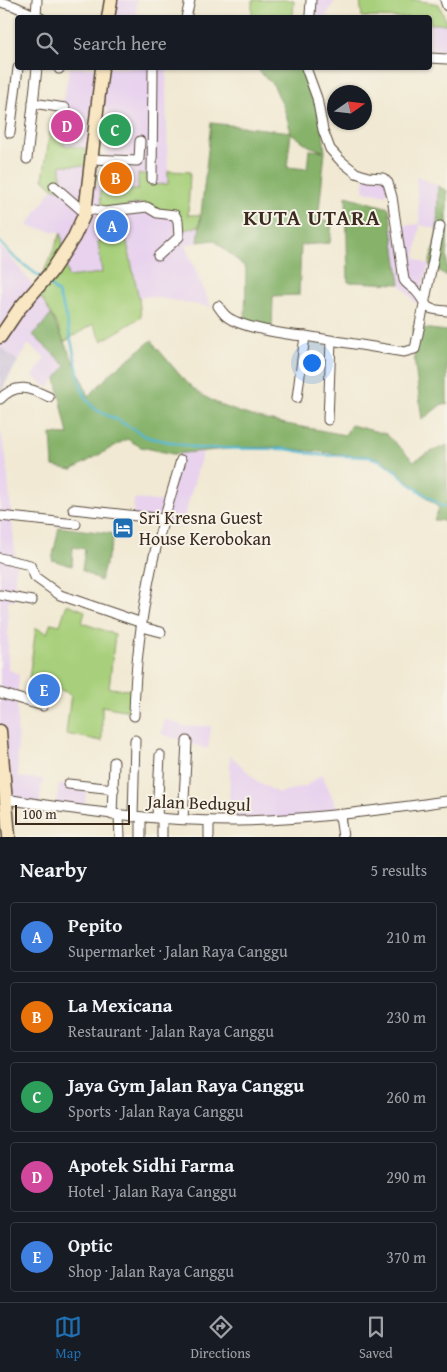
<!DOCTYPE html>
<html lang="en">
<head>
<meta charset="utf-8">
<style>
	:root { --surface:#171b24; --page:#20242c; --text:#f1f3f6; --muted:#9ea1a6; --line:#363941; --accent:#1f6fb2 }
	body { margin:0; font-family:"Gentium Book Plus",serif; background:var(--page); color:var(--text) }
	.compass { position:absolute; left:327px; top:85px; width:45px; height:45px; border-radius:50%; background:var(--surface); box-shadow:0 1px 4px #0004; rotate:76deg }
	.scale { position:absolute; left:15px; bottom:12px; width:115px; box-sizing:border-box; padding-left:5px; border:2px solid #3b2a1e; border-top:0; font-size:14px; line-height:18px; white-space:nowrap; color:#3b2a1e; -webkit-text-stroke:4px #f7f3e8; paint-order:stroke }
	.you { position:absolute; left:311px; top:362px; width:18px; height:18px; margin:-12px; border:4px solid #fff; border-radius:50%; background:#1a73e8; box-shadow:0 0 0 8px #1a73e833 }
	.badge { display:grid; place-items:center; width:32px; height:32px; border-radius:50%; background:var(--accent); color:#fff; font-size:16px; font-weight:700 }
	.pin { position:absolute; translate:-50% -50%; border:2px solid #fff; box-shadow:0 1px 5px #0006 }
	.list { margin:0; padding:0; list-style:none }
	h2 { display:flex; justify-content:space-between; align-items:center; height:65px; margin:0; padding:0 20px; font-size:21px }
	h2 small { font-size:16px; font-weight:400; color:var(--muted) }
	.list li { display:grid; grid-template-columns:32px 1fr auto; gap:15px; align-items:center; box-sizing:border-box; height:70px; margin:0 10px 10px; padding:0 10px; border:1px solid var(--line); border-radius:5px }
	.list b { display:block; font-size:19px; white-space:nowrap }
	.list p { margin:0; font-size:16px; white-space:nowrap; color:var(--muted) }
	.list em { font-size:16px; font-style:normal; color:var(--muted) }
	.icon { flex:none; width:28px; height:28px; fill:none; stroke:currentColor; stroke-width:2; stroke-linecap:round; stroke-linejoin:round }
	.map { position:relative; flex:none; width:447px; height:837px; overflow:hidden }
	.search { position:absolute; background:var(--surface); box-shadow:0 1px 4px #0004; left:15px; right:15px; top:15px; height:55px; display:flex; align-items:center; gap:12px; box-sizing:border-box; padding:0 18px; border-radius:5px; color:var(--muted); font-size:19px }
	.sheet { height:465px; background:var(--surface) }
	nav { display:flex; justify-content:space-around; align-items:center; box-sizing:border-box; height:70px; border-top:1px solid var(--line); background:var(--surface); font-size:14px; color:var(--muted) }
	nav a { display:grid; justify-items:center; gap:2px }
	nav .on { color:var(--accent) }
	.map>svg:first-child { display:block }
</style>
</head>
<body>
<div class="map">
<svg width="447" height="837" viewBox="0 0 447 837">
	<rect width="100%" height="100%" fill="#f7f3e8"/>
	<filter id="ink" filterUnits="userSpaceOnUse"><feTurbulence type="fractalNoise" baseFrequency=".02" numOctaves="2"/><feDisplacementMap in="SourceGraphic" scale="10" xChannelSelector="R" yChannelSelector="G"/><feConvolveMatrix kernelMatrix="1 2 1 2 8 2 1 2 1" color-interpolation-filters="sRGB"/></filter>
	<filter id="wash" filterUnits="userSpaceOnUse"><feTurbulence type="fractalNoise" baseFrequency=".0096" numOctaves="4" result="noise"/><feDisplacementMap in="SourceGraphic" scale="20" xChannelSelector="R" yChannelSelector="G"/><feGaussianBlur stdDeviation="1.12" result="paint"/><feColorMatrix in="noise" values="0 0 0 0 0 0 0 0 0 0 0 0 0 0 0 0 0 1.4 0 .05"/><feComposite in="paint" operator="in"/></filter>
	<g filter="url(#wash)">
		<rect width="100%" height="100%" fill="#f1e9d3"/>
		<g fill="#e8d2ee">
			<polygon points="114,0 137,0 136,17 109,18"/>
			<polygon points="316,0 335,0 326,17 308,18 316,15"/>
			<rect x="430" y="24" width="17" height="34"/>
			<polygon points="70,68 167,68 166,87 168,184 151,185 138,174 139,190 100,191 124,207 140,203 150,210 175,210 178,232 199,226 198,242 185,245 211,307 147,296 139,299 126,238 98,242 102,273 68,277 61,233 27,226 53,188 61,189 61,164 90,166 89,186 104,186 108,109 93,108 90,149 63,145 64,134 50,132 51,119 64,97"/>
			<polygon points="365,174 389,178 386,195 363,191"/>
			<polygon points="416,176 438,186 438,212 437,229 420,225 415,258 429,265 416,304 400,284 391,227 420,224"/>
			<polygon points="0,247 6,252 36,289 51,315 33,335 66,366 48,388 33,376 45,358 28,344 18,361 0,347"/>
			<polygon points="0,427 6,456 16,565 14,601 8,600 8,669 19,675 17,700 18,777 43,779 39,804 0,800"/>
			<polygon points="203,451 181,528 160,523 133,520 134,499 166,502 180,453"/>
			<polygon points="165,719 183,726 211,726 208,749 161,734"/>
			<polygon points="230,755 257,781 278,793 306,786 322,774 340,815 229,821"/>
			<polygon points="59,784 87,787 84,811 56,806"/>
		</g>
		<polygon fill="#c9bfd7" points="0,347 18,361 0,393"/>
		<g fill="#a8d07b" stroke="#727d4c">
			<polygon points="252,0 294,0 293,17 252,17"/>
			<polygon points="360,0 415,0 439,4 447,24 430,24 430,18 362,17"/>
			<polygon points="50,132 64,134 63,145 90,149 90,166 61,165 61,189 53,188 43,179"/>
			<polygon points="168,171 190,172 188,215 200,215 199,226 178,232 175,211 150,210 140,203 124,207 101,208 100,191 138,190 138,174 151,174 151,185 168,184"/>
			<polygon points="61,233 68,277 102,273 98,241 126,238 139,299 141,317 102,341 93,324 64,342 58,326 36,289"/>
			<polygon points="67,604 85,611 82,623 115,634 109,688 130,690 130,711 102,706 102,741 66,734 71,694 29,678 36,628 47,633 51,623 60,625"/>
		</g>
		<g fill="#86b26b" stroke="#606e44" fill-rule="evenodd">
			<path d="M256,68H307L322,122L325,152L318,220L332,222L330,243L301,245L299,295L273,296L272,335L245,326L246,268L214,240L198,242L211,123L291,132L284,108L274,86ZM291,133L309,146L323,151L309,150L307,169L287,167Z"/>
			<polygon points="438,186 447,191 447,276 429,265 437,234"/>
			<polygon points="346,196 389,208 400,284 348,282"/>
			<path d="M51,315L82,379L88,397L110,374L152,340L156,347C169,361 182,380 198,392C237,420 298,425 345,435L351,425L386,434L414,461L426,454L447,445V521L434,520L439,508L380,458L271,447L239,448L173,454L141,447L127,439L72,470L53,466L51,434L68,435L56,378L66,366L33,335Z"/>
			<polygon points="413,327 447,331 447,405 442,404 422,420 415,365"/>
			<polygon points="59,527 115,534 100,581 82,570 85,549 73,547 72,566 52,560"/>
		</g>
		<g fill="none" stroke-linecap="round" stroke-linejoin="round">
			<g stroke="#53b8d2" stroke-width="2.5">
				<polyline points="0,242 14,257 40,277"/>
				<polyline points="47,282 58,293 65,313 81,386 86,399 95,409 108,416 114,418 147,437 197,448 286,449 320,455 370,457 379,460 395,470 406,481 441,506 447,507"/>
			</g>
		</g>
	</g>
	<g filter="url(#ink)">
		<g fill="none" stroke-linecap="round" stroke-linejoin="round">
			<g stroke="#564739" stroke-width="11">
				<g id="minor">
					<polyline points="445,0 447,6"/>
					<polyline points="0,2 14,6 41,18"/>
					<polyline points="310,15 311,0"/>
					<polyline points="36,16 37,0"/>
					<polyline points="186,18 190,0"/>
					<polyline points="430,58 447,59"/>
					<path d="M306,68L317,98L323,130L330,149L340,160L356,173L368,177L383,178L388,183L392,197L404,280C407,285 412,287 416,291C430,307 421,309 447,311"/>
					<polyline points="59,69 60,68"/>
					<polyline points="33,103 65,108"/>
					<polyline points="10,133 18,68"/>
					<polyline points="27,159 37,68"/>
					<polyline points="91,159 137,161 139,159 140,141"/>
					<polyline points="152,179 153,68"/>
					<polyline points="54,186 85,213"/>
					<polyline points="86,208 104,212 147,207 157,213 175,215 178,221 179,237 158,256"/>
					<path d="M218,306C220,309 223,313 225,315C237,327 287,335 305,336"/>
					<polyline points="297,398 305,336 404,352 415,349 440,226"/>
					<path d="M0,399C17,382 30,388 49,397"/>
					<polyline points="328,420 331,341"/>
					<polyline points="73,509 165,519"/>
					<polyline points="0,516 76,524"/>
					<polyline points="0,558 30,565 35,577 60,595 142,623"/>
					<polyline points="0,595 32,601"/>
					<polyline points="142,627 161,632"/>
					<polyline points="0,693 43,706"/>
					<path d="M134,716C135,664 142,611 153,560C161,526 172,493 181,460"/>
					<polyline points="68,784 114,789"/>
					<path d="M5,799C83,811 161,822 239,821C309,820 378,810 447,801"/>
					<polyline points="112,815 114,762"/>
					<polyline points="119,816 120,837"/>
					<polyline points="340,816 343,837"/>
					<polyline points="133,817 135,740"/>
					<polyline points="141,817 141,837"/>
					<polyline points="157,818 160,755"/>
					<polyline points="162,818 162,837"/>
					<polyline points="183,819 187,741"/>
					<polyline points="209,837 209,821"/>
				</g>
			</g>
			<g stroke="#564739" stroke-width="15">
				<g id="secondary">
					<polyline points="108,18 111,0"/>
					<polyline points="0,337 19,309 51,272 74,237 85,213 102,68"/>
					<polyline points="0,731 9,837"/>
				</g>
			</g>
			<use href="#minor" stroke="#fff" stroke-width="9"/>
			<use href="#secondary" stroke="#f9e7c3" stroke-width="12"/>
		</g>
	</g>
	<defs>
		<g id="hotel-square" transform="scale(1.125)"><rect x="-9" y="-9" width="18" height="18" rx="4" fill="#1f6fb2" stroke="#f7f3e8"/><path d="M-6-4.5h1.5V1H6V5H4.5V3h-9V5H-6ZM-4 0a1.8 1.8 0 1 1 3.6 0ZM.5 0V-2.5h3Q6-2.5 6 0Z" fill="#fff"/></g>
	</defs>
	<g fill-rule="evenodd">
		<use href="#hotel-square" x="123" y="528"/>
	</g>
	<g text-anchor="middle" stroke-width="4" stroke-linejoin="round" paint-order="stroke">
		<g font-size="18" fill="#3b2a1e" stroke="#f7f3e8" text-anchor="start">
			<text x="139" y="524">Sri Kresna Guest<tspan x="139" dy="21">House Kerobokan</tspan></text>
		</g>
		<g font-size="18" fill="#3b2a1e" stroke="#f7f3e8">
			<text transform="translate(199 803) rotate(2)" y="6">Jalan Bedugul</text>
		</g>
		<g font-size="22" font-weight="bold" letter-spacing="1" fill="#3b2a1e" stroke="#f7f3e8">
			<text x="312" y="225">KUTA UTARA</text>
		</g>
	</g>
</svg>
<svg class="compass" viewBox="-18 -18 36 36"><path d="M0-13l5 13h-10z" fill="#e53935"/><path d="M0 13l5-13h-10z" fill="#9ea1a6"/></svg>
<div class="scale">100 m</div>
<div class="you"></div>
<div class="pin badge" style="left:112px;top:226px;background:#3f7fe0">A</div>
<div class="pin badge" style="left:116px;top:178px;background:#e8710a">B</div>
<div class="pin badge" style="left:115px;top:130px;background:#2e9e5b">C</div>
<div class="pin badge" style="left:67px;top:126px;background:#d1479c">D</div>
<div class="pin badge" style="left:44px;top:690px;background:#3f7fe0">E</div>
<div class="search"><svg class="icon" aria-label="search" viewBox="0 0 24 24"><circle cx="10" cy="10" r="6"/><path d="M15 15l6 6"/></svg>Search here</div>
</div>
<section class="sheet">
<h2>Nearby<small>5 results</small></h2>
<ul class="list">
<li><span class="badge" style="background:#3f7fe0">A</span><div><b>Pepito</b><p>Supermarket · Jalan Raya Canggu</p></div><em>210 m</em></li>
<li><span class="badge" style="background:#e8710a">B</span><div><b>La Mexicana</b><p>Restaurant · Jalan Raya Canggu</p></div><em>230 m</em></li>
<li><span class="badge" style="background:#2e9e5b">C</span><div><b>Jaya Gym Jalan Raya Canggu</b><p>Sports · Jalan Raya Canggu</p></div><em>260 m</em></li>
<li><span class="badge" style="background:#d1479c">D</span><div><b>Apotek Sidhi Farma</b><p>Hotel · Jalan Raya Canggu</p></div><em>290 m</em></li>
<li><span class="badge" style="background:#3f7fe0">E</span><div><b>Optic</b><p>Shop · Jalan Raya Canggu</p></div><em>370 m</em></li>
</ul>
</section>
<nav>
<a class="on"><svg class="icon" aria-label="map" viewBox="0 0 24 24"><path d="M3 6l6-2 6 2 6-2v14l-6 2-6-2-6 2zM9 4v14M15 6v14"/></svg>Map</a>
<a><svg class="icon" aria-label="directions" viewBox="0 0 24 24"><path d="M12 3l9 9-9 9-9-9zM9 14v-3h6M13 9l2 2-2 2"/></svg>Directions</a>
<a><svg class="icon" aria-label="saved" viewBox="0 0 24 24"><path d="M7 4h10v16l-5-4-5 4z"/></svg>Saved</a>
</nav>
</body>
</html>
